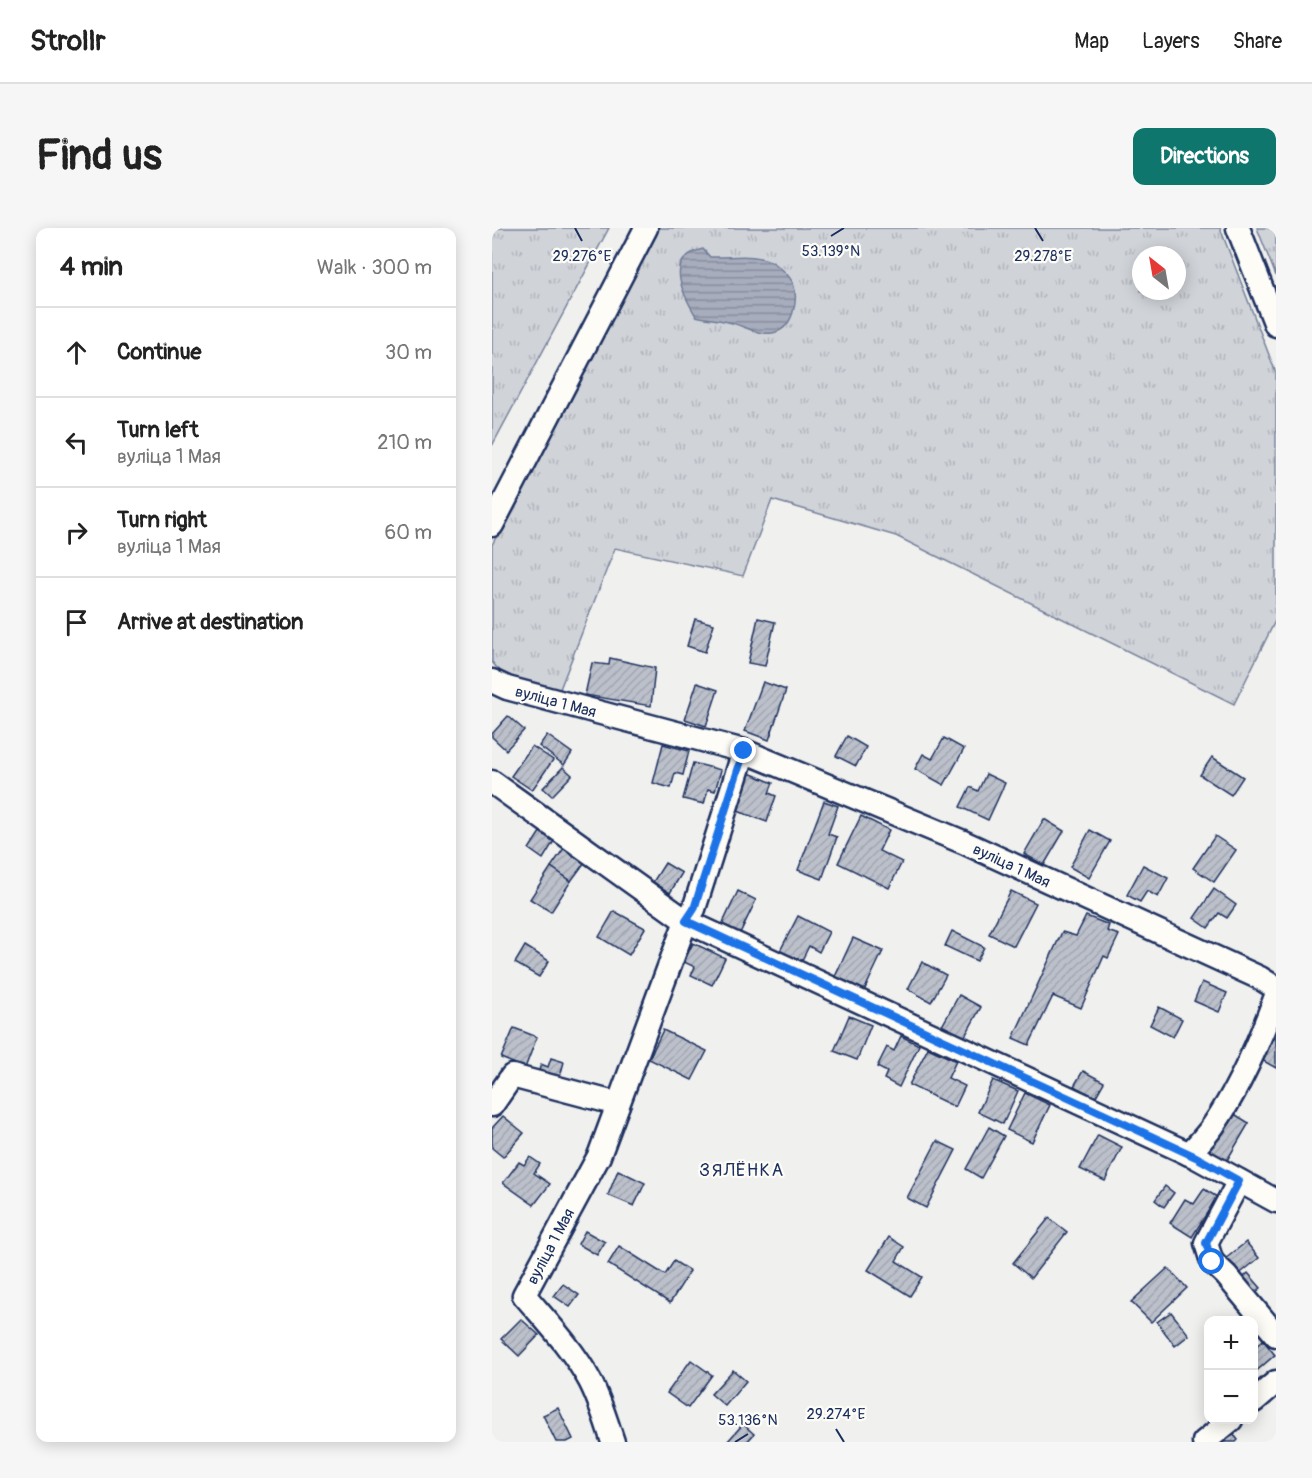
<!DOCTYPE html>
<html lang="en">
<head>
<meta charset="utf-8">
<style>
	:root { --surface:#fff; --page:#f6f6f6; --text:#222; --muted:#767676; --line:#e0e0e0; --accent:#0f766e }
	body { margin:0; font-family:Pangolin,sans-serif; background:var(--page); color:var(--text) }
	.controls { position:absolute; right:18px; bottom:18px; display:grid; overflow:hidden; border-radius:12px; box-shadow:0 3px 15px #0003 }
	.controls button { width:54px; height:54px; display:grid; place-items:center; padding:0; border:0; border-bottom:2px solid var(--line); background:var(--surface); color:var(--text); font:30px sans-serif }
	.compass { position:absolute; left:640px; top:18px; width:54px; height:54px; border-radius:50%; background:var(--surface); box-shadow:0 3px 15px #0003; rotate:329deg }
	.stop { position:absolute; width:18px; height:18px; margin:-14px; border:4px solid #1a73e8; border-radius:50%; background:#fff }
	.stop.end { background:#1a73e8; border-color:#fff; box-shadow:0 2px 6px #0008 }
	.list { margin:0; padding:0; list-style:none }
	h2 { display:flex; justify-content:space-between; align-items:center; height:78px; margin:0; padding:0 24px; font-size:26px }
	h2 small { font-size:20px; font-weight:400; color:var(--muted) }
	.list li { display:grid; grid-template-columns:39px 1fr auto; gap:18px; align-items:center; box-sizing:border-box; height:90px; padding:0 24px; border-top:2px solid var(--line) }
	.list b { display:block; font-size:22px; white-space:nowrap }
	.list p { margin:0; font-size:20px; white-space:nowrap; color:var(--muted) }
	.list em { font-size:20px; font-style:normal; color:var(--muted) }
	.icon { flex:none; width:33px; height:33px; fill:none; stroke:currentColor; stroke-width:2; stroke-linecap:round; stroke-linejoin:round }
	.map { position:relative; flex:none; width:784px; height:1214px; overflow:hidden; border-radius:12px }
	header { display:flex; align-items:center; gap:36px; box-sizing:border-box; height:84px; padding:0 30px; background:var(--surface); border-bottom:2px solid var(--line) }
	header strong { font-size:28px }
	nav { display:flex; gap:33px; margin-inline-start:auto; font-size:21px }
	.intro { display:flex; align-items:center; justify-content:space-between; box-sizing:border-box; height:144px; padding:0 36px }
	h1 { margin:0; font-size:42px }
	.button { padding:15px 27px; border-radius:12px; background:var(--accent); color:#fff; font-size:21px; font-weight:700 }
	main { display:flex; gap:36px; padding:0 36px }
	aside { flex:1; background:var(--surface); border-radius:12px; box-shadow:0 3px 15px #0003 }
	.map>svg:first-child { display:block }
</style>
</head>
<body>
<header>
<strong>Strollr</strong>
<nav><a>Map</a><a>Layers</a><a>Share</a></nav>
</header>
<div class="intro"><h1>Find us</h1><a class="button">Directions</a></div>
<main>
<aside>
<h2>4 min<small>Walk · 300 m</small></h2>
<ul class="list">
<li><svg class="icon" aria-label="ahead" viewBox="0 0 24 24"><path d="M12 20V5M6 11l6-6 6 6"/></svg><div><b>Continue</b></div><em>30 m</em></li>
<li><svg class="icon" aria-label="left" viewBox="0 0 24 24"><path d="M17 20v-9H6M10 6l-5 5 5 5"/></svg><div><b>Turn left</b><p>вуліца 1 Мая</p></div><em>210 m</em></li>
<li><svg class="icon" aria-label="right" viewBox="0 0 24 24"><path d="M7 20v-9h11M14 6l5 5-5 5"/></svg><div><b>Turn right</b><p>вуліца 1 Мая</p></div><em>60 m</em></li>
<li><svg class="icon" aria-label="arrive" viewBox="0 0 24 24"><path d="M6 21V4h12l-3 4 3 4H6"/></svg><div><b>Arrive at destination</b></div></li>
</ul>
</aside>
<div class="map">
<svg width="784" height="1214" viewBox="0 0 784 1214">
	<defs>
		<pattern id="grass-tufts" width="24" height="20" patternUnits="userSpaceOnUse" patternTransform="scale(1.5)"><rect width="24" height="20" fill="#d0d3d8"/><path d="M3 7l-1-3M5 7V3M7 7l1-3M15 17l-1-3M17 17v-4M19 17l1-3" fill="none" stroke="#b2b5bc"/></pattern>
		<pattern id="water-rules" width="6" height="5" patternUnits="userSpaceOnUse" patternTransform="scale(1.5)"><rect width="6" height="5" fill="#a7adbd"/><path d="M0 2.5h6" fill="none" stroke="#878d9d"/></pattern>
		<pattern id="building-hatch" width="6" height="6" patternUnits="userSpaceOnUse" patternTransform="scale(1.5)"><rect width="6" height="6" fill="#bbc0ca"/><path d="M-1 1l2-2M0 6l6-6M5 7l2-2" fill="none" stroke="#a0a5b0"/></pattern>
	</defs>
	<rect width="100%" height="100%" fill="#f0f0ee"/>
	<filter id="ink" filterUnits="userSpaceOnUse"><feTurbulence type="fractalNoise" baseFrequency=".0167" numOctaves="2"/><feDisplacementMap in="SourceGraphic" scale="12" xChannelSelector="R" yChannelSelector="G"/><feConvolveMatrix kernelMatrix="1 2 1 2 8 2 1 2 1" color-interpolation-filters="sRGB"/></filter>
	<g filter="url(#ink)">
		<g fill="url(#grass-tufts)" stroke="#76819b" stroke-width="1.5" fill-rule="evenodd">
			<polygon points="0,0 117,0 0,218"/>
			<path d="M166,0H728L784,145V391L742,476L404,308L280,272L251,348L123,320L66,466C43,459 15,455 0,434V317ZM649,27H685V63H649Z"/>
			<polygon points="765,0 784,0 784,48"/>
		</g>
		<path fill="url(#water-rules)" stroke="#6f7b97" stroke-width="1.5" d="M211,21L218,29C239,30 263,24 282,35C289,40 297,47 301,55C307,72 301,102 280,105C264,107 251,97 236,94C225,91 215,91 204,88C190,65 172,30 211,21Z"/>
		<g fill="url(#building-hatch)" stroke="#1b2f5e" stroke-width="1.5">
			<polygon points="266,390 283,394 273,438 256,435"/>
			<polygon points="203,391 222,396 213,424 195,418"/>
			<polygon points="118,430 163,440 159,478 93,467 100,435 117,437"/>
			<polygon points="271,454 294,462 277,512 253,503"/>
			<polygon points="205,455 226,462 214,498 193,491"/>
			<polygon points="16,488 32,502 14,522 0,509 0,506"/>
			<polygon points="55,507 80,525 72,537 47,518"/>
			<polygon points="355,508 374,519 364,538 344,528"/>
			<polygon points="452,510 472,521 452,557 423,541 431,526 440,531"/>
			<polygon points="171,516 197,523 191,547 183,545 179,560 161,555"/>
			<polygon points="40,518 61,532 40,562 19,548"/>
			<polygon points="720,529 751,549 739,567 708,547"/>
			<polygon points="201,535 229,542 223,563 216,561 212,576 191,571"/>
			<polygon points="71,539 80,547 60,568 51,560"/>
			<polygon points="257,545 281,555 277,565 284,568 275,594 243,582"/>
			<polygon points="494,546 513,555 496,592 468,579 478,559 486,563"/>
			<polygon points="332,573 346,578 336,606 345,609 330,651 306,642"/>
			<polygon points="369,588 397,602 387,623 410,634 397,660 346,635"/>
			<polygon points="552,591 572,603 552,637 532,626"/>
			<polygon points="598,602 618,613 597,650 578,639"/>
			<polygon points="48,604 62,613 51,631 37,621"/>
			<polygon points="723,608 744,622 722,654 701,640"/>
			<polygon points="72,620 93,634 79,653 59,639"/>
			<polygon points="173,635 190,645 178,665 161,654"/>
			<polygon points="651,637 676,650 666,669 655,663 648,674 635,667"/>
			<polygon points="59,639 79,653 59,684 38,671"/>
			<polygon points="722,661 744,677 735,690 727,685 716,700 702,690"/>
			<polygon points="246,663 264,672 248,705 230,697"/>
			<polygon points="519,663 544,675 522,718 497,706"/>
			<polygon points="122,683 153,700 137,727 107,709"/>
			<polygon points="306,688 337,704 327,724 317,718 308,736 287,725"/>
			<polygon points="594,688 617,697 615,703 627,707 616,730 612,728 589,780 561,768 537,817 521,810 570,704 584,708"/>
			<polygon points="460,703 492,719 485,733 453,718"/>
			<polygon points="361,710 391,723 371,765 342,751"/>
			<polygon points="201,715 233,730 220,757 199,747 203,739 192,734"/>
			<polygon points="33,718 57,733 47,749 23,735"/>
			<polygon points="430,734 454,747 439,774 416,761"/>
			<polygon points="710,754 735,765 727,784 702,773"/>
			<polygon points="467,767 489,779 472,810 450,798"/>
			<polygon points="667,779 690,791 681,809 658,797"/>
			<polygon points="357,788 379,797 365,832 342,823"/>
			<polygon points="22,800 45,809 33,840 9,830"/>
			<polygon points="171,802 215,823 200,852 157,831"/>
			<polygon points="784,803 784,840 768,831"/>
			<polygon points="409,808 427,817 407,859 392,851 395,844 385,839 395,819 402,823"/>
			<polygon points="436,820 464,833 456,850 473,858 463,879 417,857"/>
			<polygon points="59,830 72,834 67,852 46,845 49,836 56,839"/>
			<polygon points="591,843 612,854 603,870 582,858"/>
			<polygon points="501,852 526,863 511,896 486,884"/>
			<polygon points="533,865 558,877 540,914 515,902"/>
			<polygon points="739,884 757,895 734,934 716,923"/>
			<polygon points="11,888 32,905 11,929 0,920 0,900"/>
			<polygon points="497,899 512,908 489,950 474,941"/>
			<polygon points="606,907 630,919 613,953 588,941"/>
			<polygon points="445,913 464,922 434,980 415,970"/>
			<polygon points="38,929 48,936 42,945 58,956 42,977 11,955 27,934 32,937"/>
			<polygon points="126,942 153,955 142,978 116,967"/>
			<polygon points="673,958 682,965 672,979 663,972"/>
			<polygon points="712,961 725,969 700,1009 678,995 693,971 702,976"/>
			<polygon points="557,990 575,1004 539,1050 521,1035"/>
			<polygon points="93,1003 113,1014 105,1027 86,1016"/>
			<polygon points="397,1009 412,1019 404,1033 430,1049 418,1068 376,1042"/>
			<polygon points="754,1014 767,1030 745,1048 732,1032"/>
			<polygon points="127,1018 173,1047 182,1033 198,1043 178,1075 116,1036"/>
			<polygon points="676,1040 695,1060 659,1094 639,1074"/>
			<polygon points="756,1045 769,1060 762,1066 749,1052"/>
			<polygon points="71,1056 87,1067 78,1079 62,1068"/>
			<polygon points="679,1084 697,1107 683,1118 665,1094"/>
			<polygon points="29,1091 47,1107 27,1128 9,1111"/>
			<polygon points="771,1112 783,1127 762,1145 762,1120"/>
			<polygon points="199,1132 220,1147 196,1180 175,1165"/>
			<polygon points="241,1142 254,1153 233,1178 219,1166"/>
			<polygon points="66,1180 81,1211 75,1214 64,1214 51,1187"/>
			<polygon points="251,1196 262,1206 255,1214 235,1214"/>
			<polygon points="740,1204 746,1212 744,1214 728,1214"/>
		</g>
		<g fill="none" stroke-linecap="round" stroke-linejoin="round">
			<g stroke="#1b2f5e" stroke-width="27">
				<g id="minor">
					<polyline points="746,0 784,97"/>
					<polyline points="0,297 154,0"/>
					<polyline points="0,453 15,460 252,523 471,614 768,750 784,760"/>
					<polyline points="0,554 194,693 704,929 784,973"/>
					<polyline points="0,877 20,848 126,876"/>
					<path d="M697,926C705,917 714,908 721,898C748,859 768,812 784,768"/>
					<polyline points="747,953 714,1015 720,1034 734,1047 784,1107"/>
					<polyline points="762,1173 784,1154"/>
					<path d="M121,1214C114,1193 108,1172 98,1153C81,1121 55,1094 32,1067L107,928L194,693L202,681L252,523"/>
					<polyline points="712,1214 739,1192"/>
				</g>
			</g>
			<use href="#minor" stroke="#fdfcf7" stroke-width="22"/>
		</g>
	</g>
	<g fill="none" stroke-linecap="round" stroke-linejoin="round" filter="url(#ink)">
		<polyline stroke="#1a73e8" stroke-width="8" points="252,523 202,681 194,693 704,929 747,953 714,1015 720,1034"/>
	</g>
	<path fill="none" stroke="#1b2f5e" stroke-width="2" d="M83,0L90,13M543,0L551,13M339,8L352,0M344,1201L352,1214M243,1214L256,1206"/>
	<g text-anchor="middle" stroke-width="4.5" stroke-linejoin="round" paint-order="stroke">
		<g font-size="16" fill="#1b2f5e" stroke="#fdfcf7">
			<text transform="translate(64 473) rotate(15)" y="6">вуліца 1 Мая</text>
			<text transform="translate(520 637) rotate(25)" y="6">вуліца 1 Мая</text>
			<text transform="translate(58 1018) rotate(-62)" y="6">вуліца 1 Мая</text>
		</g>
		<g font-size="18" letter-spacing="1.5" fill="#1b2f5e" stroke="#fdfcf7">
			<text x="250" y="948">ЗЯЛЁНКА</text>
		</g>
	</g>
	<g font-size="15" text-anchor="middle" fill="#1b2f5e" stroke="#fdfcf7" stroke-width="4.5" stroke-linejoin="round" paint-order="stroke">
		<text x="339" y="28">53.139°N</text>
		<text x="90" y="33">29.276°E</text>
		<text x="551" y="33">29.278°E</text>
		<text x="344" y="1191">29.274°E</text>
		<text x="256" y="1197">53.136°N</text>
	</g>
</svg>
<div class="controls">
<button>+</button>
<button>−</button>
</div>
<svg class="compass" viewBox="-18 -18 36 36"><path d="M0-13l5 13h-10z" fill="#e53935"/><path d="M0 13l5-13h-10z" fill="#767676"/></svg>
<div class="stop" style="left:720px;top:1034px"></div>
<div class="stop end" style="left:252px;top:523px"></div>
</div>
</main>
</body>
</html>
